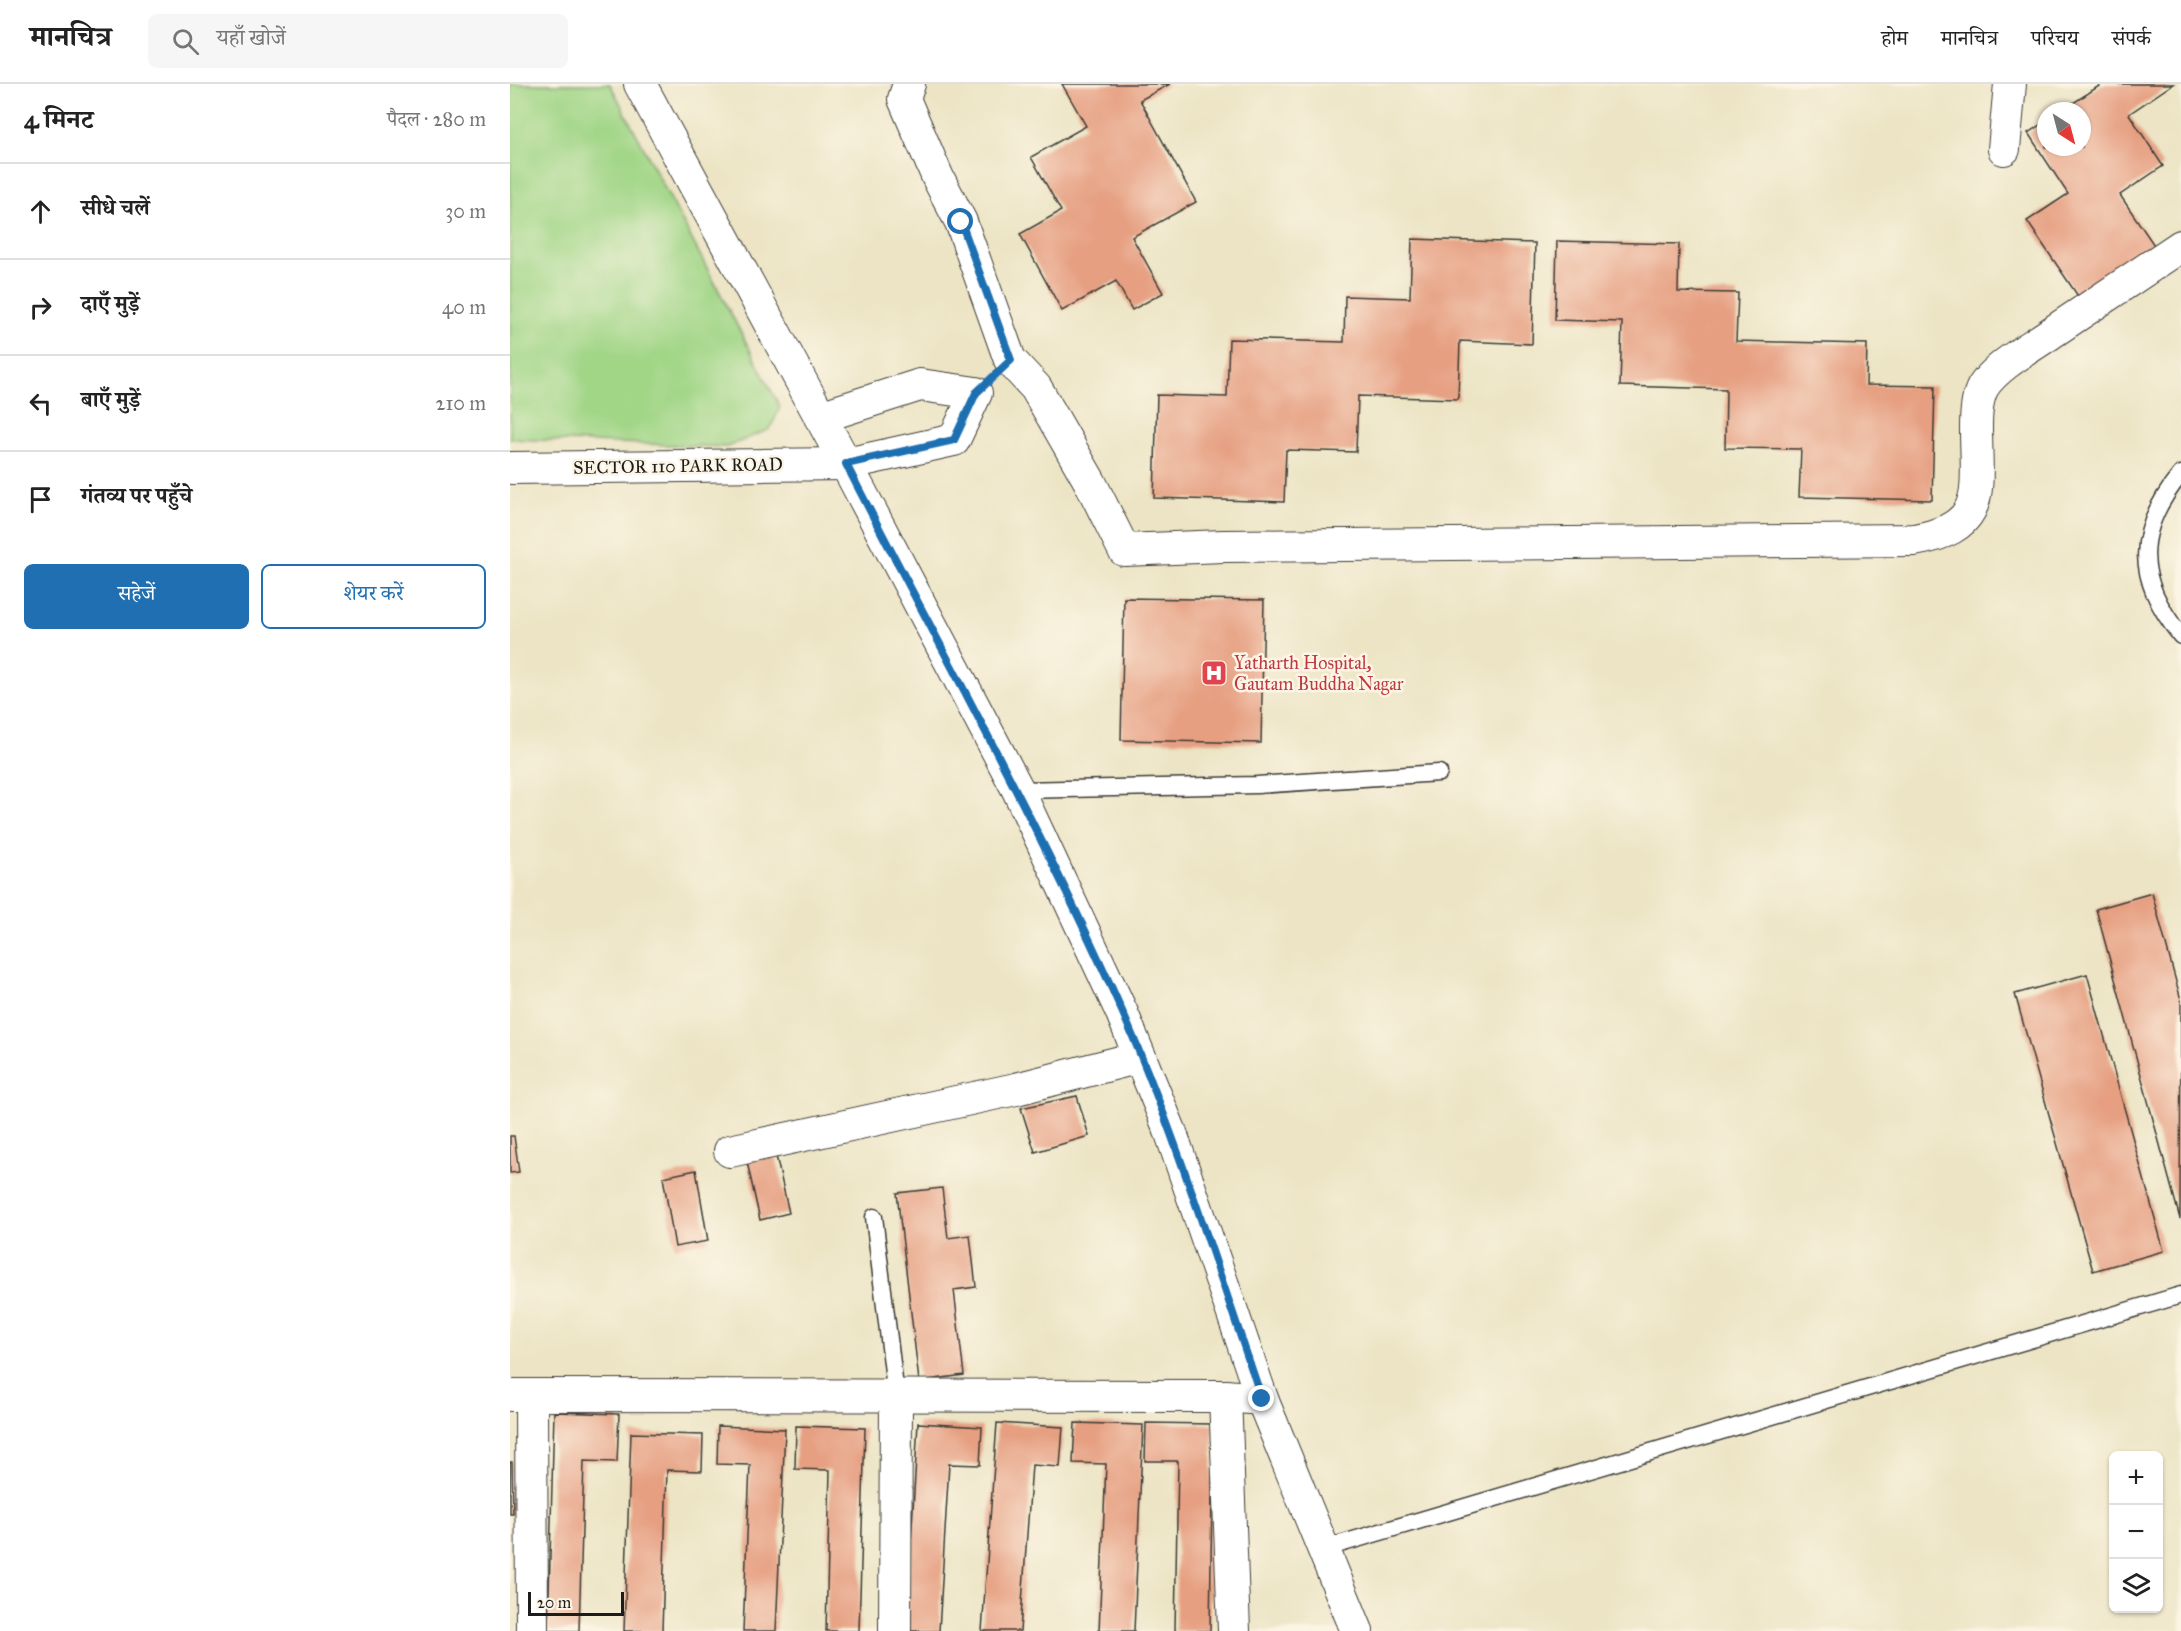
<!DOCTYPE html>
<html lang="hi">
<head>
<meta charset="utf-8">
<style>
	:root { --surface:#fff; --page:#f6f6f6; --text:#222; --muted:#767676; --line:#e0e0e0; --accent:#1f6fb2 }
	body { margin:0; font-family:"IM FELL Great Primer","Noto Serif Devanagari",serif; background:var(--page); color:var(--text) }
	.controls { position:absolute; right:18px; bottom:18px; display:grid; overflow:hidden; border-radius:9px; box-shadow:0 2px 4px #0004 }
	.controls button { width:54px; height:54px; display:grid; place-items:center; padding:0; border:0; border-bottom:2px solid var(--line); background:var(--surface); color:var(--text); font:30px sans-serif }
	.compass { position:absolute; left:1527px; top:18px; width:54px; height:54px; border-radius:50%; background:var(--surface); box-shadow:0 2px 4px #0004; rotate:144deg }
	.scale { position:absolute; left:18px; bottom:15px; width:96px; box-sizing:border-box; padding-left:6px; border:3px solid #1c1c1c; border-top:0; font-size:16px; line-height:21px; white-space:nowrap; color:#1c1c1c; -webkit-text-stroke:4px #fcf5e5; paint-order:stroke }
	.stop { position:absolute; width:18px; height:18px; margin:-14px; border:4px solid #1f6fb2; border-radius:50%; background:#fff }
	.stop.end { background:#1f6fb2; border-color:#fff; box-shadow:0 2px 6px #0008 }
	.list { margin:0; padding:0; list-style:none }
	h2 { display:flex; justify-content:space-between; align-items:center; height:78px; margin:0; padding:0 24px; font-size:26px }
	h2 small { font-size:20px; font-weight:400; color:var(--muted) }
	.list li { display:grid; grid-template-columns:39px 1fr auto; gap:18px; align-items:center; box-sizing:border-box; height:96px; padding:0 24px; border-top:2px solid var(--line) }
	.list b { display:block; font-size:22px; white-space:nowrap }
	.list em { font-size:20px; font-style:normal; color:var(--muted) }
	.actions { display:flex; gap:12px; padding:18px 24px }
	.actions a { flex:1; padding:14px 0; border:2px solid var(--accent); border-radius:9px; text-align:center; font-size:21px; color:var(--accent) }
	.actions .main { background:var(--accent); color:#fff }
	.icon { flex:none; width:33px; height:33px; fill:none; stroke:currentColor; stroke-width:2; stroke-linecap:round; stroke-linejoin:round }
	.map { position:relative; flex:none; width:1671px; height:1547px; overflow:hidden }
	header { display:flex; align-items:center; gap:36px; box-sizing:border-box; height:84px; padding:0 30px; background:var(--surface); border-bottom:2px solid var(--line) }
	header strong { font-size:28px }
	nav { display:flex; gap:33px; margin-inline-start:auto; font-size:21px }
	.search { width:420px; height:54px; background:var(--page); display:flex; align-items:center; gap:15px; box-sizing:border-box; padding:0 21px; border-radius:9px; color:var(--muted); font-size:22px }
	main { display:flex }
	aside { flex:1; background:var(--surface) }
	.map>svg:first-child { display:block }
</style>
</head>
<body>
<header>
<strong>मानचित्र</strong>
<div class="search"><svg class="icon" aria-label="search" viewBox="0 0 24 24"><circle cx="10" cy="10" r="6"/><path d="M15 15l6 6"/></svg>यहाँ खोजें</div>
<nav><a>होम</a><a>मानचित्र</a><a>परिचय</a><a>संपर्क</a></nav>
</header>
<main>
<aside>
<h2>4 मिनट<small>पैदल · 280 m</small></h2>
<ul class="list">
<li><svg class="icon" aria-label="ahead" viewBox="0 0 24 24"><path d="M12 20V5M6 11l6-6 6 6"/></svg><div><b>सीधे चलें</b></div><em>30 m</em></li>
<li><svg class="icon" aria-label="right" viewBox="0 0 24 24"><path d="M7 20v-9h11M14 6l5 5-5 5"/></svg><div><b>दाएँ मुड़ें</b></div><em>40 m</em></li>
<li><svg class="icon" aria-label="left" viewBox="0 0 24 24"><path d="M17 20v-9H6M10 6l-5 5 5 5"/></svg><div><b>बाएँ मुड़ें</b></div><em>210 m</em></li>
<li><svg class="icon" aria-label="arrive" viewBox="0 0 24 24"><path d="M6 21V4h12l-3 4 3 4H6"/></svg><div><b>गंतव्य पर पहुँचे</b></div></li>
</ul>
<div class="actions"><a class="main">सहेजें</a><a>शेयर करें</a></div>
</aside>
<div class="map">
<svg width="1671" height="1547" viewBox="0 0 1671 1547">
	<rect width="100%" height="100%" fill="#fcf5e5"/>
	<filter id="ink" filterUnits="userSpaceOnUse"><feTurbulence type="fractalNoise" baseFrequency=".0167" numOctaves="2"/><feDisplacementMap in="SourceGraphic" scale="12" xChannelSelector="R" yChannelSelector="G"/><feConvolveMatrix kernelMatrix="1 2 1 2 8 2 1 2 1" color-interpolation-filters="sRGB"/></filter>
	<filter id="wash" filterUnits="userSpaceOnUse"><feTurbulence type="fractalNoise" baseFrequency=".008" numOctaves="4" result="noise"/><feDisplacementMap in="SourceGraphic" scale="24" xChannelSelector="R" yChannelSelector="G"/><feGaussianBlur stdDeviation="1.35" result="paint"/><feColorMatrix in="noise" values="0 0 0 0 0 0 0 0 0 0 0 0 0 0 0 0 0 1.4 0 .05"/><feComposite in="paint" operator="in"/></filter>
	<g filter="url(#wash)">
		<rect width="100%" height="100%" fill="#ece4c4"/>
		<polygon fill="#a1d687" stroke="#5e7952" stroke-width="1.5" points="0,0 100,0 270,323 260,345 217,363 0,355"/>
		<g id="blocks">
			<g fill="#e69f81">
				<polygon points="552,0 660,0 630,16 686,118 622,153 653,209 622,226 606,197 552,227 510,150 551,127 521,73 576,42"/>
				<polygon points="1592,0 1663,0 1619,30 1653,82 1610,111 1648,167 1572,218 1517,137 1558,110 1518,49 1536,37 1536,63 1572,63 1572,27 1551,27"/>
				<polygon points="902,155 1025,159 1022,260 950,257 948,315 848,312 846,368 776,366 774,418 644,414 647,311 717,313 719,255 834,258 835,212 900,214"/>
				<polygon points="1047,157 1169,160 1168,208 1228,209 1226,257 1357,260 1356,301 1425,302 1422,416 1289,413 1291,365 1215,364 1216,305 1110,302 1112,238 1045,236"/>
				<polygon points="614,514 754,516 751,659 611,656"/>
				<polygon points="1642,809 1671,916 1670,1135 1586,825"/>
				<polygon points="1577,890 1654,1167 1583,1187 1505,910"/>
				<polygon points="567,1012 579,1052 525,1068 511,1024"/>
				<polygon points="0,1052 4,1052 9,1088 0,1089"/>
				<polygon points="264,1063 279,1129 250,1136 235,1069"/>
				<polygon points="186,1086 198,1157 165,1163 153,1093"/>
				<polygon points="432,1104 438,1154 460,1151 466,1203 444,1206 454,1291 409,1297 387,1109"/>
				<polygon points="44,1328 109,1330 107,1378 74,1377 69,1547 38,1547"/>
				<polygon points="408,1339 472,1343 470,1381 439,1380 429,1547 396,1547"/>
				<polygon points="487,1339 553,1343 550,1383 522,1381 510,1547 472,1547"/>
				<polygon points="565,1339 633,1341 624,1547 589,1547 596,1380 563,1379"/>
				<polygon points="636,1339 703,1340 700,1547 665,1547 668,1377 635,1377"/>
				<polygon points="208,1342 275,1345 266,1547 233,1547 240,1381 207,1380"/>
				<polygon points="286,1342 355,1344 349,1547 316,1547 320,1386 285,1385"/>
				<polygon points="121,1349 193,1351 192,1387 157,1386 152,1547 114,1547"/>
				<polygon points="0,1378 2,1378 3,1430 0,1430"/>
			</g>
		</g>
	</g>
	<g filter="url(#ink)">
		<use href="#blocks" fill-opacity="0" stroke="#3b3a35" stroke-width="1.5"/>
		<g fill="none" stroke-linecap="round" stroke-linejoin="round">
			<g stroke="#3b3a35" stroke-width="19">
				<g id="lane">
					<path d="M1671,390C1624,447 1625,495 1671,552"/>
					<polyline points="508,706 747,701 929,689"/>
					<polyline points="364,1133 386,1312"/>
					<polyline points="813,1465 1671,1211"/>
				</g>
			</g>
			<g stroke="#3b3a35" stroke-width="34">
				<g id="street">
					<polyline points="130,0 336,380 508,706 612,929 661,1049 752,1315 847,1547"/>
					<path d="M399,0L394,15L428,94L451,138L500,276L526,304L580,398L614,466L713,462L1404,456C1479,443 1466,406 1466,343C1466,331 1467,314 1473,303C1486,282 1521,263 1541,249C1585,220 1628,191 1671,162"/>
					<polyline points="1494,65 1500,0"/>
					<polyline points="0,384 336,380 444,356 466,309 410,301 310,333"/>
					<polyline points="220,1067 506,1005 630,973"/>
					<polyline points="0,1311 715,1312 752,1315"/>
					<polyline points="21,1312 22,1547"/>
					<polyline points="715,1312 724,1547"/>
					<polyline points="385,1547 386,1312"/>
				</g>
			</g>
			<use href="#lane" stroke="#fff" stroke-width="16"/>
			<use href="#street" stroke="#fff" stroke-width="32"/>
		</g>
	</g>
	<g fill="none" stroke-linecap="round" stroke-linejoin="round" filter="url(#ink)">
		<path stroke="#1f6fb2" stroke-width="8" d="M451,138L501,276L466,309L444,356L336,380C429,562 529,740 612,927C667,1053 707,1185 752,1315"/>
	</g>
	<defs>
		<g id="hospital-square" transform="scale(1.35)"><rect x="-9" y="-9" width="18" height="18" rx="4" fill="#e0444e" stroke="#fcf5e5"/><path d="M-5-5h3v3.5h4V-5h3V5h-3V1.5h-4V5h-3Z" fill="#fff"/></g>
	</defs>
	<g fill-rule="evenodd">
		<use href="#hospital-square" x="704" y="589"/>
	</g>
	<g text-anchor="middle" stroke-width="5" stroke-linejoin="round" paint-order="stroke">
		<g font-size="18" fill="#1c1c1c" stroke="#fcf5e5">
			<text transform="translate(168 382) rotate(-1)" y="6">SECTOR 110 PARK ROAD</text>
		</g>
		<g font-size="18" fill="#be3a42" stroke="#fcf5e5" text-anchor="start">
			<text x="724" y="585">Yatharth Hospital,<tspan x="724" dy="21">Gautam Buddha Nagar</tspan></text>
		</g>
	</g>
</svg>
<div class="controls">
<button>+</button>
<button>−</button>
<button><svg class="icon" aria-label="layers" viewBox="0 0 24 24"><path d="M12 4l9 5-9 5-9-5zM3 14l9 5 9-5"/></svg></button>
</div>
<svg class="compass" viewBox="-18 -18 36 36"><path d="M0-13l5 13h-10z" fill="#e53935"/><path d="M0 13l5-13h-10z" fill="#767676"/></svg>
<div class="scale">20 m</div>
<div class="stop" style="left:451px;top:138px"></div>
<div class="stop end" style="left:752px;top:1315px"></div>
</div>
</main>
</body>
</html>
